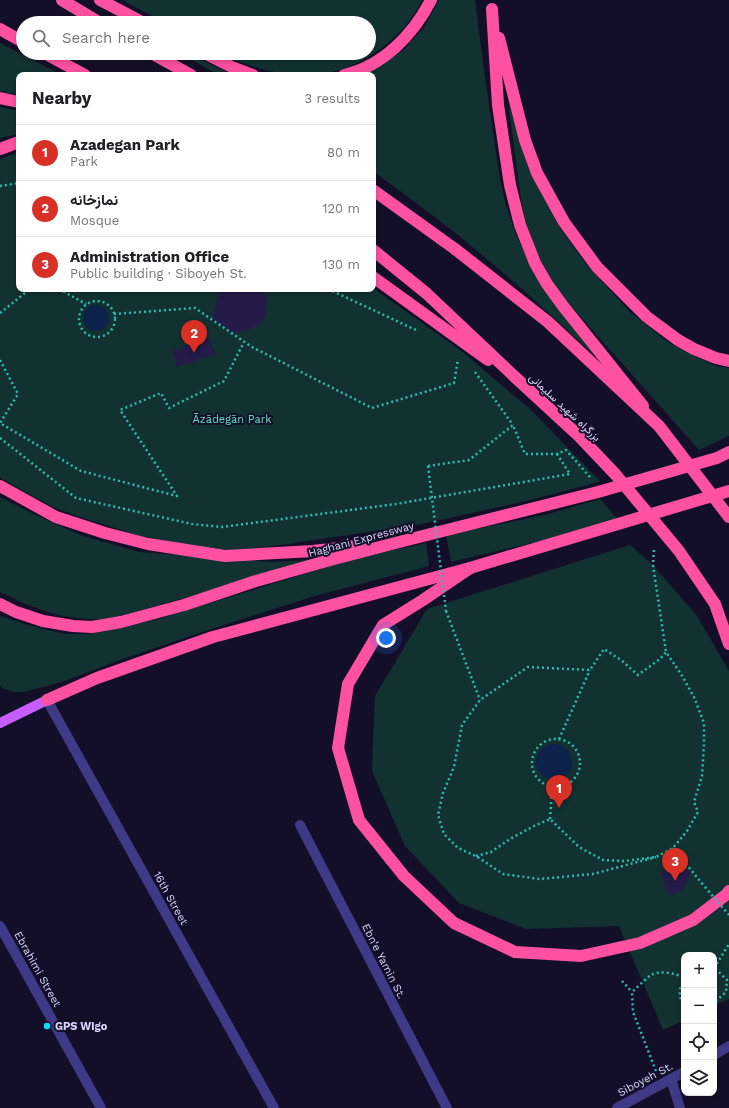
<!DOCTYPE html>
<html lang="en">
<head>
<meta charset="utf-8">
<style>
	:root { --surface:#fff; --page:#f6f6f6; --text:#202124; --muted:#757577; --line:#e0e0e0; --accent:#d93025 }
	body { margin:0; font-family:"Work Sans",Vazirmatn,sans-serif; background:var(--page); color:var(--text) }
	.controls { position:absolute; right:12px; bottom:12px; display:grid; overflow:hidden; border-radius:8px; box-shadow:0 2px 6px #0003 }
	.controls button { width:36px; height:36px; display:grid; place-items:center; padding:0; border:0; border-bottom:1px solid var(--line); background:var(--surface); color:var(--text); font:20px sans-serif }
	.you { position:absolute; left:386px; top:638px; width:14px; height:14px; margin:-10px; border:3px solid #fff; border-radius:50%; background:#1a73e8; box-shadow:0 0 0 6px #1a73e833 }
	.badge { display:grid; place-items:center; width:26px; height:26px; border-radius:50%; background:var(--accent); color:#fff; font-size:13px; font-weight:700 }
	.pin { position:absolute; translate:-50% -33px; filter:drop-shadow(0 1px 2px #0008) }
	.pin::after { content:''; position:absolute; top:21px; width:14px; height:12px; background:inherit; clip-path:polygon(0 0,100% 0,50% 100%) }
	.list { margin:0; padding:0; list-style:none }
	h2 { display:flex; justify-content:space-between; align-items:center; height:52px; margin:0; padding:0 16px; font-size:17px }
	h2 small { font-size:13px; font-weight:400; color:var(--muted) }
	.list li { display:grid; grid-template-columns:26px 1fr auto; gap:12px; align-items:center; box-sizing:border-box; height:56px; padding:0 16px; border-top:1px solid var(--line) }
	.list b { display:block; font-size:15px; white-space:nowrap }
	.list p { margin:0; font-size:13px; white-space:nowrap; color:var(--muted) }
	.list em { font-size:13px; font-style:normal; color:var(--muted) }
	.icon { flex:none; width:22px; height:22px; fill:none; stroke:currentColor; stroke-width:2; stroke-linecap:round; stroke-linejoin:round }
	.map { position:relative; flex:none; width:729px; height:1108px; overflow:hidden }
	.search { position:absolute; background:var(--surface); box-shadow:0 2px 6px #0003; left:16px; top:16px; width:360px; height:44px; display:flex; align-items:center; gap:10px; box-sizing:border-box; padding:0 14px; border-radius:22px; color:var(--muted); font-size:15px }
	.panel { position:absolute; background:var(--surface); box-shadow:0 2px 6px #0003; left:16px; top:72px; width:360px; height:220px; border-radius:8px }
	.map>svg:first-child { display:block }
</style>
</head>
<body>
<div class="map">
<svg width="729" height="1108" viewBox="0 0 729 1108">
	<rect width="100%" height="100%" fill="#140f28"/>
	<g fill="#123231">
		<path d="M123,0H422C404,38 362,69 320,74C315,75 309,74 304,74C299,74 292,75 286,74C263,71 240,63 219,53H369V23H164Z"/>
		<path d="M439,0H475L485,78L500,179L506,206L517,237L532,268L607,368C566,329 525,290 481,254C447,225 409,198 373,171V75H363L383,65L403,50L424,28Z"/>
		<polygon points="0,43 62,75 19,75 19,95 0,91"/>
		<polygon points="179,53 187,53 233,75 219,75"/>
		<polygon points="508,101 526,159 544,198 560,228 586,264 630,312 668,342 694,356 716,366 729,368 729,436 699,450 557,290 536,251 525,219 521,199"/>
		<polygon points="0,107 19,111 19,134 4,137 0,139"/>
		<polygon points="19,152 19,289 373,288 460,350 530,409 600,481 591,484 526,501 422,524 274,546 230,550 188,546 137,535 80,517 53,507 2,479 0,477 0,159"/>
		<path d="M0,497L36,515L80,535L139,552L271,562L311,560C259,575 207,592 155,606C133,612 110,621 87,619C55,617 28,606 0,592Z"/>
		<polygon points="600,499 620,522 451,562 446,535 545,515"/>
		<polygon points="426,543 429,566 318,595 211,629 120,660 64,681 47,686 24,692 13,692 2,688 0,686 0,616 28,625 64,634 87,634 155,620 353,559"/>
		<polygon points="630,545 653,565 697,616 729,671 729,999 714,1006 714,955 684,955 684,1020 663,1030 619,926 526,929 459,903 405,846 372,771 375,696 427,609"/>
	</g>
	<g fill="#0c224a">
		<circle cx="96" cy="318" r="13"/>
		<circle cx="554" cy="762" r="18"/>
	</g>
	<g fill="#251b49">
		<polygon points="221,289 261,289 267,298 266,313 262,323 245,331 232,333 212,320 219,290"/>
		<polygon points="210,338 215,354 177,367 172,351"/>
		<polygon points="665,870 691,871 685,889 669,896 660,873"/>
	</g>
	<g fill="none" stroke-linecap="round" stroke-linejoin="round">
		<g stroke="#2ebbb4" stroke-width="2.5" stroke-dasharray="2 3" stroke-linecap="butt">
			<polyline points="0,186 19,183"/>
			<polyline points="59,289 86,304"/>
			<polyline points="328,289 416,330"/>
			<circle cx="97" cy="319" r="18"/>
			<polyline points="0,313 30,289"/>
			<polyline points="114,314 195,308 252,347 372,408 454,383 458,359"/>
			<polyline points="0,360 18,394 0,423 81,471 177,496 120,410 161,393 169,408 224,381 244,342"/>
			<polyline points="475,372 513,425"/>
			<polyline points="0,438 76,498 192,524 222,527 396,504 570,474 557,454"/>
			<polyline points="428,466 469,460 513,425 525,454 557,454 566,450 590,477"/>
			<polyline points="654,550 653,565 666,652"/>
			<polyline points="446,611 480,700"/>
			<circle cx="556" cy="763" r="24"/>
			<polyline points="559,739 590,670"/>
			<polyline points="550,819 552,788"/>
			<polyline points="673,848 705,887"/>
			<polyline points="476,856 491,852 510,839 534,826 550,819 579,847 603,860 624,861 656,857 673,848 687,831 698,812 694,802 702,776 704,745 704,723 694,697 681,674 666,652 660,659 638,675 621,660 604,649 590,670 528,667 480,700 462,725 454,767 443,793 438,815 444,834 458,848 476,856 503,874 540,879 593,874 656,857"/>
			<polyline points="714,968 729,944"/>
			<polyline points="714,971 720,973 727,980 726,992 718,999 714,1001"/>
			<polyline points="622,981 632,992"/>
			<path d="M684,984L681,986C679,993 679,998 684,1004"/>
			<path d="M656,1071L633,1012L632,992C638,987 644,980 651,975C659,970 676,973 684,978"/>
		</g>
		<g stroke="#3e3a87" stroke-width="10">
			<polyline points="47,700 274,1108"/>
			<polyline points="300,825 447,1108"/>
			<polyline points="0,926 101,1108"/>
			<polyline points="714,1055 729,1046"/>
			<polyline points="671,1079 680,1108"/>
			<polyline points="617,1108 684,1072"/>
		</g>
		<polyline stroke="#c55dff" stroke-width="10" points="0,723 47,700"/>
		<g stroke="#ff51a2" stroke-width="12">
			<polyline points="62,0 100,23"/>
			<polyline points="100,0 144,23"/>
			<polyline points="492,9 498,105 510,185 520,225 535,263 547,284 563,306 643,406"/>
			<polyline points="0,29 23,42"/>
			<polyline points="499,38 525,140 537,173 564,222 597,267 647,317 678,340 694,349 716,358 729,361"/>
			<polyline points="44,53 85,75"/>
			<polyline points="151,53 191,75"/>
			<polyline points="204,53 232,67 253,75"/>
			<path d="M344,75C383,66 413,35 431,0"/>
			<polyline points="0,98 19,102"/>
			<polyline points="0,149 19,142"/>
			<polyline points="373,190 455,249"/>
			<polyline points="373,250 426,293 516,378"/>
			<polyline points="373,277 488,360"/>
			<polyline points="0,486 56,517 105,533 148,544 225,556 313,551 364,545"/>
			<polyline points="470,568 423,600 383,625 348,684 338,748 359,820 404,876 454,923 515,952 581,956 640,943 693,920 727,894 729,891"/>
			<polyline points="0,604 16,612 43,621 73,626 92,627 121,622 184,605 256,581 330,560 403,541 598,492 717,458 729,452"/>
			<polyline points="715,604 729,644"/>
			<polyline points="47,700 97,678 213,637 470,568 729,491"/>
		</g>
		<g stroke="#2ebbb4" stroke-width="2.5" stroke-dasharray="2 3" stroke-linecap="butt">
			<polyline points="428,466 446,611"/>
			<polyline points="705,887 729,915"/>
		</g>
		<g stroke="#ff51a2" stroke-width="12">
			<polyline points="455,249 548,322 659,426 729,517"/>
			<polyline points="516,378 579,436 616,475 679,551 715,604"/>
		</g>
	</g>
	<circle fill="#02e2ff" stroke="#140f28" stroke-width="1.5" cx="47" cy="1026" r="4"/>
	<g text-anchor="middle" stroke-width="4" stroke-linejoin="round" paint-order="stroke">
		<g font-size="11" fill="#dbd6ff" stroke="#140f28">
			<text transform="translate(565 407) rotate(43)" y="4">بزرگراه شهید سلیمانی</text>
			<text transform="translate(361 539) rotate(-15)" y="4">Haghani Expressway</text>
			<text transform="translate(171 898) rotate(61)" y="4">16th Street</text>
			<text transform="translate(384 961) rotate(63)" y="4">Ebn'e Yamin St.</text>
			<text transform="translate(38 969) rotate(61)" y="4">Ebrahimi Street</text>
			<text transform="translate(645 1079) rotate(-28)" y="4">Siboyeh St.</text>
		</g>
		<g font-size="11" fill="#5fe2c3" stroke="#140f28">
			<text x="232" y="423">Āzādegān Park</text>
		</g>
		<g font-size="11" font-weight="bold" fill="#dbd6ff" stroke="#140f28" text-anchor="start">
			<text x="55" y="1030">GPS Wigo</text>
		</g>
	</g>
</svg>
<div class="controls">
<button>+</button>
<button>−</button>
<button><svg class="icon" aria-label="locate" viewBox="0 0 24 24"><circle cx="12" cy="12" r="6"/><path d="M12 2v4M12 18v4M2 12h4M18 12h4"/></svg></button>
<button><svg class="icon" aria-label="layers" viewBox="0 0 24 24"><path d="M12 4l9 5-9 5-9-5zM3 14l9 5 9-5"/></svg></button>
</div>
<div class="you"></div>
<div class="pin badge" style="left:559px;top:808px">1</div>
<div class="pin badge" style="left:194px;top:353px">2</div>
<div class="pin badge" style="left:675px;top:881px">3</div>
<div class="search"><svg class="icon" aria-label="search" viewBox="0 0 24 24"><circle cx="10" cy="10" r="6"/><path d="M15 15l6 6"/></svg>Search here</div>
<section class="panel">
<h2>Nearby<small>3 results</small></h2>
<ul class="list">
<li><span class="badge">1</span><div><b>Azadegan Park</b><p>Park</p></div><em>80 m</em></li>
<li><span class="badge">2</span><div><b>نمازخانه</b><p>Mosque</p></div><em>120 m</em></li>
<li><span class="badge">3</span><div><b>Administration Office</b><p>Public building · Siboyeh St.</p></div><em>130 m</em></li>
</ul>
</section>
</div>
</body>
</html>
